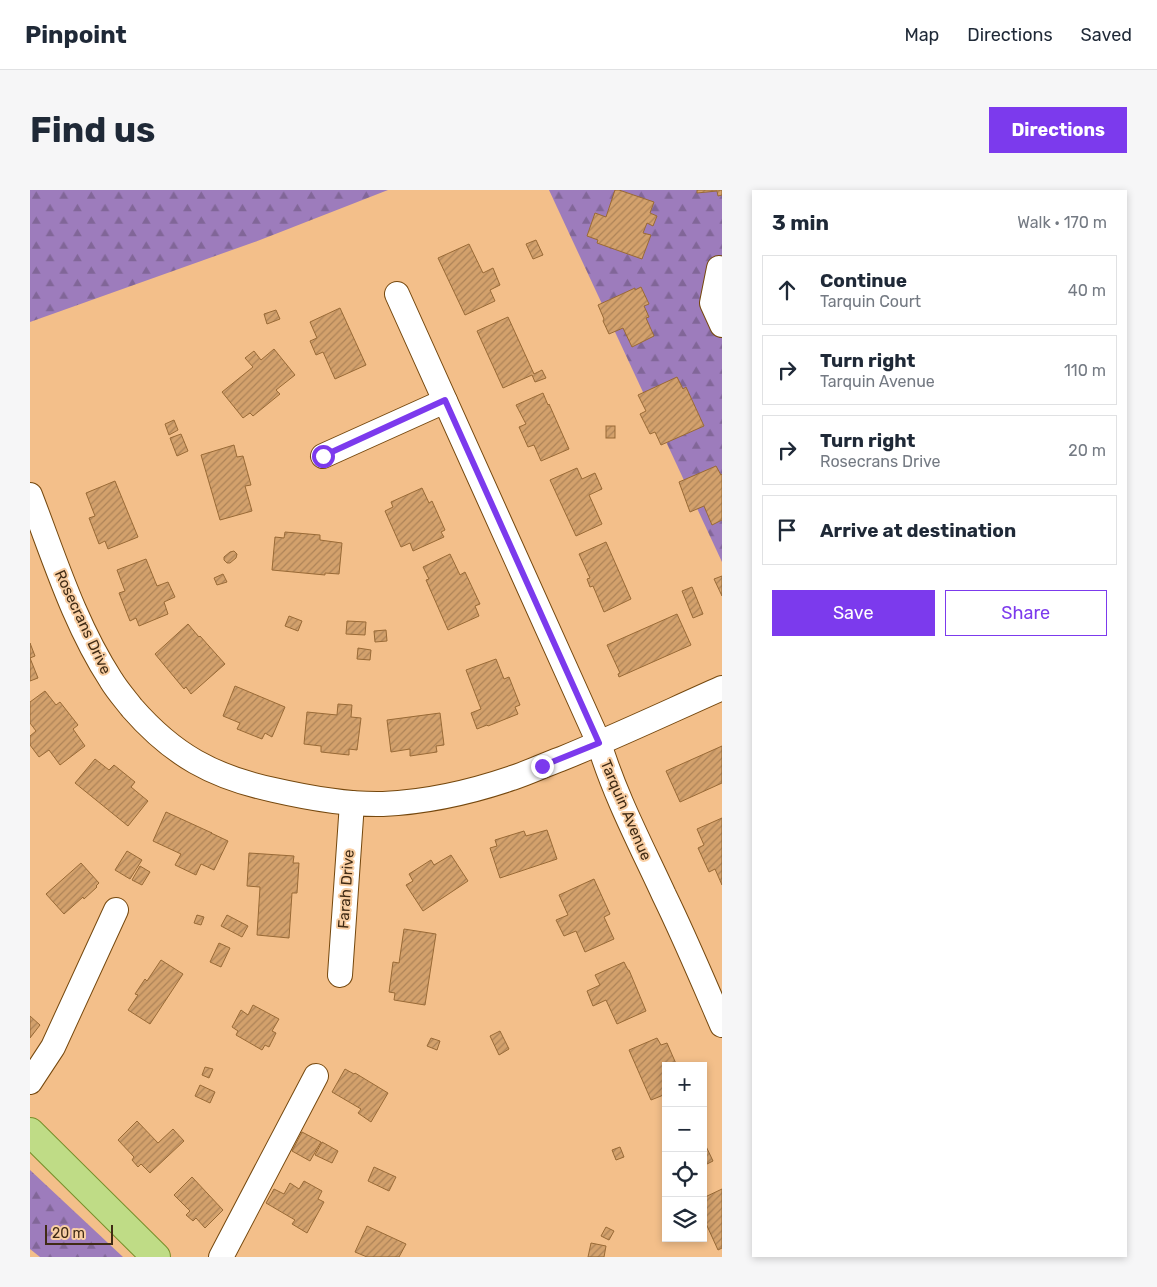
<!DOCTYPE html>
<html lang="en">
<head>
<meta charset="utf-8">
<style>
	:root { --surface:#fff; --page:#f6f6f7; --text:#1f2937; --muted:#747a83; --line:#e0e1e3; --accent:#7c3aed }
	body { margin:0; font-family:Rubik,sans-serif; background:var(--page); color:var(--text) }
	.controls { position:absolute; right:15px; bottom:15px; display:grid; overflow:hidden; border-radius:0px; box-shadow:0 2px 8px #0003 }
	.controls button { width:45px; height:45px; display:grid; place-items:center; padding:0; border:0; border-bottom:1px solid var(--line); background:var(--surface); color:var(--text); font:25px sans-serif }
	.scale { position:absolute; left:15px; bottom:12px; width:68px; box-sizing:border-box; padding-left:5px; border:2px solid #402b15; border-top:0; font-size:14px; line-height:18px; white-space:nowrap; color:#402b15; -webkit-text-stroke:4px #f9cfa4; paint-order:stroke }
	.stop { position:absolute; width:15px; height:15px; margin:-11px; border:4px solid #7c3aed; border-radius:50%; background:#fff }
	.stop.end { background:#7c3aed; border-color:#fff; box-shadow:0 1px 5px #0008 }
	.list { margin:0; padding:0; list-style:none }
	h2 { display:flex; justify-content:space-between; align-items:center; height:65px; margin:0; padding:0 20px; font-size:21px }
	h2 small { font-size:16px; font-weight:400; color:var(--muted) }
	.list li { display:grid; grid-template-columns:32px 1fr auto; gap:15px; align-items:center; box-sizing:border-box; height:70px; margin:0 10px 10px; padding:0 10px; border:1px solid var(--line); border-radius:0px }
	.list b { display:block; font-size:19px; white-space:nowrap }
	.list p { margin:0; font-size:16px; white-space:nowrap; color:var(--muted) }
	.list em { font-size:16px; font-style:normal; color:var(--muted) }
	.actions { display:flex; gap:10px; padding:15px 20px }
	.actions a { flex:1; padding:11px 0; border:1px solid var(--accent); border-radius:0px; text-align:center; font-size:18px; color:var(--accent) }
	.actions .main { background:var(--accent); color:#fff }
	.icon { flex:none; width:28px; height:28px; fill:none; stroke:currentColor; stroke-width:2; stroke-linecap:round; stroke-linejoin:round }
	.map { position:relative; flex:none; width:692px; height:1067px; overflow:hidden; border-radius:0px }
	header { display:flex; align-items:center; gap:30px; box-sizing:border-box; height:70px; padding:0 25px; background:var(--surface); border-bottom:1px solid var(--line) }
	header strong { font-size:24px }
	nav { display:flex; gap:28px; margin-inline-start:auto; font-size:18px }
	.intro { display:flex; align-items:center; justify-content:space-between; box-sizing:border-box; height:120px; padding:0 30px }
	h1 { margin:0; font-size:35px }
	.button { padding:12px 22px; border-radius:0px; background:var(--accent); color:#fff; font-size:18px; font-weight:700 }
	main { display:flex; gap:30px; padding:0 30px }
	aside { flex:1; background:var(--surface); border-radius:0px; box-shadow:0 2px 8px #0003 }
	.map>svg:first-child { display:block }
</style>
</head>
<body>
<header>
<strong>Pinpoint</strong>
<nav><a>Map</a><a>Directions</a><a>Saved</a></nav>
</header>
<div class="intro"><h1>Find us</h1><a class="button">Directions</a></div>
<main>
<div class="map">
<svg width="692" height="1067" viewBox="0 0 692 1067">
	<defs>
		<pattern id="forest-firs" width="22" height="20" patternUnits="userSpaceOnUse" patternTransform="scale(1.25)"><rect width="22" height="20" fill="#9d7cbc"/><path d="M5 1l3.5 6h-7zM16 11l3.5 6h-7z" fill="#816698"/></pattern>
		<pattern id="building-hatch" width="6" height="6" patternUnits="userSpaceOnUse" patternTransform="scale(1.25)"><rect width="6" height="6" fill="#d3a16c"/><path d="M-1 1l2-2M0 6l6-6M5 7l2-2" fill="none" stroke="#ad8358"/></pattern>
	</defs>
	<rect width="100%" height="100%" fill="#f3bf8a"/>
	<g fill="url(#forest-firs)">
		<polygon points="0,0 358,0 230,50 0,132"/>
		<polygon points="519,0 692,0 692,372"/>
		<polygon points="0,980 93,1067 10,1067 0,1059"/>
	</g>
	<g fill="url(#building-hatch)" stroke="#996a36">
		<polygon points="585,0 589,0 624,12 620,23 627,26 623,36 617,33 613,43 621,45 612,69 567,53 568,50 557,46 565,23 576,27"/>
		<polygon points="667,0 692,0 692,5 688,6 687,1 667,3"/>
		<polygon points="506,50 513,65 503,69 496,54"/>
		<polygon points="439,54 453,83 463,78 470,95 460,100 465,111 435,125 408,68"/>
		<polygon points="611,97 619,114 614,116 619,127 616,128 624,146 602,157 593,138 579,144 573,131 574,129 568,115 605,98 605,100"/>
		<polygon points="310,118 336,175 305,189 293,162 286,165 280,151 287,148 280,132"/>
		<polygon points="246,120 250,129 237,134 234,124"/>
		<polygon points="478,127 504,184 512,180 516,188 505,192 502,185 473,198 447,141"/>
		<polygon points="244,159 265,185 246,200 250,204 223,226 220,223 213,228 192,202 223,177 215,168 224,161 231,170"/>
		<polygon points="647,187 653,199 656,197 674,236 631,255 625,242 620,244 610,224 616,221 608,205"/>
		<polygon points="513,203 518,215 519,214 539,259 511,271 504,255 498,257 489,237 496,234 486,215"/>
		<polygon points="144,230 148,240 139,245 135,234"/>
		<rect x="576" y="236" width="9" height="12"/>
		<polygon points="151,244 158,261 147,266 140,248"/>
		<polygon points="204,255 207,267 213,266 221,295 215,296 222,321 190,330 171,265"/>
		<polygon points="686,276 691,285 692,284 692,330 682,335 674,316 660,322 649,292"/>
		<polygon points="547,278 552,289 565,283 572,299 559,305 572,334 546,346 520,290"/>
		<polygon points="85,291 108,347 78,359 75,351 69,354 59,328 65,326 56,303"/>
		<polygon points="392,298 399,313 402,311 415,340 411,342 414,347 383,361 380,353 371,357 355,321 363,317 361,312"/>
		<polygon points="255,342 290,345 290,350 312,353 309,384 295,383 295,385 242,380 245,347 254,348"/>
		<polygon points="576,352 601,409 574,422 563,396 560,397 557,389 560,388 549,364"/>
		<polygon points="204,361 207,364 206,368 200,373 197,373 194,370 194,367 200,362"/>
		<polygon points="420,364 430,385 435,382 450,414 445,416 449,426 418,440 396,390 399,389 393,377"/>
		<polygon points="116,369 127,396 138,392 145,407 134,412 138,424 109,436 106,428 100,431 89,403 95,401 87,380"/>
		<polygon points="193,384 197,392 187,395 184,388"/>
		<polygon points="692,386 692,406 684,389"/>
		<polygon points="662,397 673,424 663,428 652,401"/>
		<polygon points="647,424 661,455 589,487 588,484 590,483 577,455"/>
		<polygon points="259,426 272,431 268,441 255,436"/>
		<polygon points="317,431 336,432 335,445 316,444"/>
		<polygon points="158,434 169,447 170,446 195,474 161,504 156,497 154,499 125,464"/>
		<polygon points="356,440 357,451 345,452 344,441"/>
		<polygon points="0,453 5,466 0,468 8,488 0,491"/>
		<polygon points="328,458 341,460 340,470 327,469"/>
		<polygon points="466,469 474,489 479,487 490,515 485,517 488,524 458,536 457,535 447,539 441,523 451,519 436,480"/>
		<polygon points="205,496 255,517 242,547 235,543 232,549 207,539 210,533 193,526"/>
		<polygon points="15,501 26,515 30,512 48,535 43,539 55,556 30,575 19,560 9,567 0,555 0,546 6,541 0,533 0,512"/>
		<polygon points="308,514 322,515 321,527 331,528 327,560 319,559 319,565 291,562 291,556 274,554 277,522 307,525"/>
		<polygon points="410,523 414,555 406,556 407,562 380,566 380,559 361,562 357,530"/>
		<polygon points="692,556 692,593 650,612 636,581"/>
		<polygon points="65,569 79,580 84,575 105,592 101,597 118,611 98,636 45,593"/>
		<polygon points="136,622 182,643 181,643 198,651 184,680 171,674 166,685 145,675 151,664 123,651"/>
		<polygon points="692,628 692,695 685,679 679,682 668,658 674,655 667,639"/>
		<polygon points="517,640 527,669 470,688 460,658 467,656 465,650 494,641 496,646"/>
		<polygon points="97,661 112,670 100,689 85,680"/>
		<polygon points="219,663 264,666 263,673 269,673 267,703 262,703 259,748 227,745 230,697 217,696"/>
		<polygon points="421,665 438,691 393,721 376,695 383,691 379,684 401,670 404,675"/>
		<polygon points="51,673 69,693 66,696 67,697 54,709 53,707 34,724 16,704"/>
		<polygon points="110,676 120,682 112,695 102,690"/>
		<polygon points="564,689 580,724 574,727 584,749 555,762 546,741 534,746 526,730 538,725 529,705"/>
		<polygon points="167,725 174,727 171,735 164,733"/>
		<polygon points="197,725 218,736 212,747 191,736"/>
		<polygon points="374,739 406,744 395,815 364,810 365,803 359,802 363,772 369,773"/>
		<polygon points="189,753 200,758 191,777 180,772"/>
		<polygon points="131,770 153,784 120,834 98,820 108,805 105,804 115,789 117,791"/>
		<polygon points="594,772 598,780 599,780 616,821 587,834 576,810 563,816 557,801 570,795 565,785"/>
		<polygon points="223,815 249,829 242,841 246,843 239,857 235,855 232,860 206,845 208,841 202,837 211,820 218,825"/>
		<polygon points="0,826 10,835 0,848"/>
		<polygon points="470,841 479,859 469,865 460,846"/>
		<polygon points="401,848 410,851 407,860 397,856"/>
		<polygon points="627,848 631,855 637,853 647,876 636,876 636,904 621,910 599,860"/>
		<polygon points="175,877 183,879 179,888 172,885"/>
		<polygon points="315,879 324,884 325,883 358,903 341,932 328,923 331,919 302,902"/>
		<polygon points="170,895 185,902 180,913 165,906"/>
		<polygon points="107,931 128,953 143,939 154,951 120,983 111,974 108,977 102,970 104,967 88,950"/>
		<polygon points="272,942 291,952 280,971 262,961"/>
		<polygon points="673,950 683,971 673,976"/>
		<polygon points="292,952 308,961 302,973 285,965"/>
		<polygon points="590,957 594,967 586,970 582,960"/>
		<polygon points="344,977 366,987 359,1001 338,991"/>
		<polygon points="162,987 193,1020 175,1038 166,1028 163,1031 156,1025 160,1021 144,1005"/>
		<polygon points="274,991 292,1001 288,1009 294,1012 277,1043 262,1034 265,1030 236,1013 244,999 254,1004 260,993 269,999"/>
		<polygon points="692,999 692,1058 688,1060 673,1027 673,1008"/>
		<polygon points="337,1036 376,1054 369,1067 337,1067 325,1062"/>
		<polygon points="576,1037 584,1041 579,1050 571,1046"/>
		<polygon points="561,1053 576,1056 574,1067 558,1067"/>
	</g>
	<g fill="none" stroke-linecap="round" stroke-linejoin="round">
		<g stroke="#75480e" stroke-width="26">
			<g id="minor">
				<polyline points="689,78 682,113 692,135"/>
				<path d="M367,104L569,553C585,606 611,655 634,705C655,748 673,791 692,835"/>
				<polyline points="293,266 415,211"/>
				<path d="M0,305C24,367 44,433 81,490C87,500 95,509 102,518C143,565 183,587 244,600C279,608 317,615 353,614C396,612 441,602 482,588C498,583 514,575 531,569C585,547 638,522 692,498"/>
				<polyline points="310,785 322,613"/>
				<polyline points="0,892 23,857 86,720"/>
				<polyline points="191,1067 286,886"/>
			</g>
		</g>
		<g stroke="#778f2a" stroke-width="30">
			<polyline id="major" points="0,942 126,1067"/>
		</g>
		<use href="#minor" stroke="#fff" stroke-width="24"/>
		<use href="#major" stroke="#bfdc86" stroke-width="28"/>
	</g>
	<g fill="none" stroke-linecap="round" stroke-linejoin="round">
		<polyline stroke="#7c3aed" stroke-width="6" points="293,266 415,210 569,553 512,576"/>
	</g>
	<g text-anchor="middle" stroke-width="4" stroke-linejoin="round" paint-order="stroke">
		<g font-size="15" fill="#402b15" stroke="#f9cfa4">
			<text transform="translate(53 432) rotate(65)" y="5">Rosecrans Drive</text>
			<text transform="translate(596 620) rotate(67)" y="5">Tarquin Avenue</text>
			<text transform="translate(316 699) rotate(-86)" y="5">Farah Drive</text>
		</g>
	</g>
</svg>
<div class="controls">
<button>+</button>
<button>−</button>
<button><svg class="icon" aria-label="locate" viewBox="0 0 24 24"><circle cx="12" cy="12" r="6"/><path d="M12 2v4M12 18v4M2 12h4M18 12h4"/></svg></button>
<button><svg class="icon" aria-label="layers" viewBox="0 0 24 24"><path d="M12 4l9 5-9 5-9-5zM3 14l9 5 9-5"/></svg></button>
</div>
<div class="scale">20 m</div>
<div class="stop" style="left:293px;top:266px"></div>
<div class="stop end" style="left:512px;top:576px"></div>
</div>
<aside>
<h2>3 min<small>Walk · 170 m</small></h2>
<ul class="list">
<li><svg class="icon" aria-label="ahead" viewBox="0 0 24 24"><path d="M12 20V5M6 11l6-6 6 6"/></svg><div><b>Continue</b><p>Tarquin Court</p></div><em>40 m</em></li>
<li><svg class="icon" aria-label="right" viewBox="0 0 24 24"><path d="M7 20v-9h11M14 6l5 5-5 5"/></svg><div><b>Turn right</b><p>Tarquin Avenue</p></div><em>110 m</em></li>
<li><svg class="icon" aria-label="right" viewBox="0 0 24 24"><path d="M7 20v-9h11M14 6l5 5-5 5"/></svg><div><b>Turn right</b><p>Rosecrans Drive</p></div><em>20 m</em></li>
<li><svg class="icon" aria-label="arrive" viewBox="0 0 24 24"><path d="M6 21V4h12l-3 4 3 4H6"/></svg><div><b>Arrive at destination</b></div></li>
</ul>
<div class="actions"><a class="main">Save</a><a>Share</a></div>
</aside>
</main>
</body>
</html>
